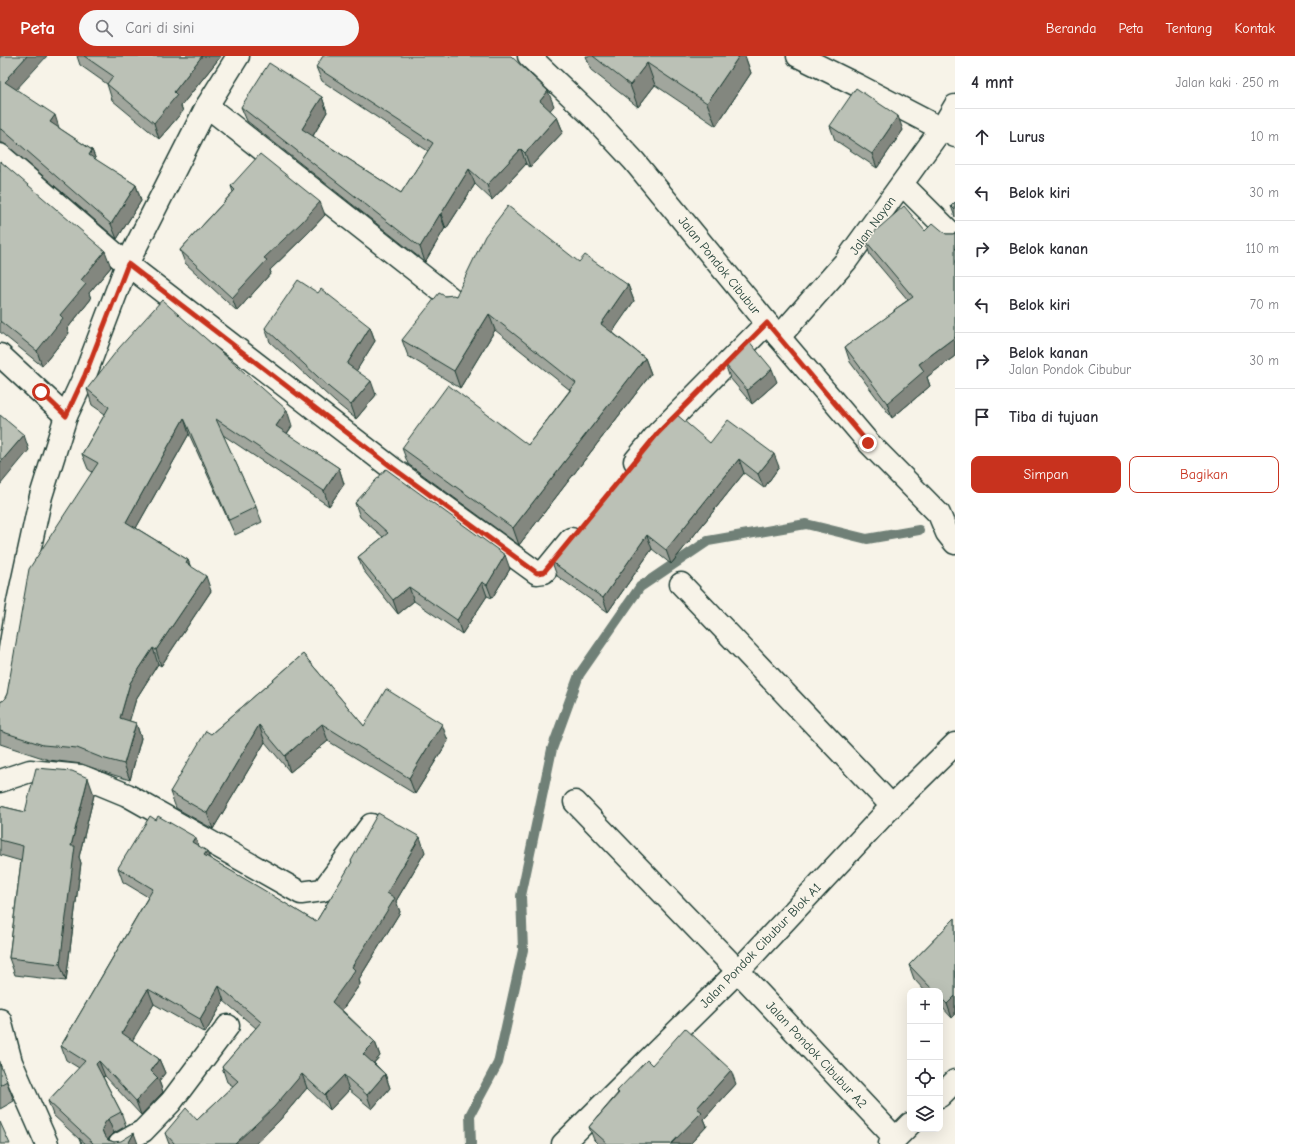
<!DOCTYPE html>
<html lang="id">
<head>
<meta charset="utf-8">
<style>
	:root { --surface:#fff; --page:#f7f7f7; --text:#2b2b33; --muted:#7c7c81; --line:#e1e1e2; --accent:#c8321e }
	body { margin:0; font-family:"Comic Neue",sans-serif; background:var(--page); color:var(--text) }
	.controls { position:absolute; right:12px; bottom:12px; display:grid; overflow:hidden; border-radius:8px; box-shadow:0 4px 16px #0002 }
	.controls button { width:36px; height:36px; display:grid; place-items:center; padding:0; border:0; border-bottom:1px solid var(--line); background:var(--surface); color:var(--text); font:20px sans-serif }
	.stop { position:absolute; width:12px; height:12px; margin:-9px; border:3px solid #c8321e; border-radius:50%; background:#fff }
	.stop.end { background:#c8321e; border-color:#fff; box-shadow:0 1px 4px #0008 }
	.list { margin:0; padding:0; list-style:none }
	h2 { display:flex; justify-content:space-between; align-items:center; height:52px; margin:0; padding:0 16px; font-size:17px }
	h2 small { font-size:13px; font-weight:400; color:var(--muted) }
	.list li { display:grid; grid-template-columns:26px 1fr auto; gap:12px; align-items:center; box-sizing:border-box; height:56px; padding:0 16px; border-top:1px solid var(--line) }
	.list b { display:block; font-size:15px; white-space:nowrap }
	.list p { margin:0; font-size:13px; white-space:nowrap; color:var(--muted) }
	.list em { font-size:13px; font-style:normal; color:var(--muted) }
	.actions { display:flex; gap:8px; padding:12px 16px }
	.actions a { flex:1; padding:9px 0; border:1px solid var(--accent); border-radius:8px; text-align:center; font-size:14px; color:var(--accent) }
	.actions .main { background:var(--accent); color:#fff }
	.icon { flex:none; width:22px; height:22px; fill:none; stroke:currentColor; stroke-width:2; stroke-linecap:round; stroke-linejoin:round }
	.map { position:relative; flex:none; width:955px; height:1088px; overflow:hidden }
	header { display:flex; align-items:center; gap:24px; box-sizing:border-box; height:56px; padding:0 20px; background:var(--accent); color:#fff }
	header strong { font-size:19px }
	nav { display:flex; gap:22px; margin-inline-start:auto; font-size:14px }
	.search { width:280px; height:36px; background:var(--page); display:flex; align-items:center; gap:10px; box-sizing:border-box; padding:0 14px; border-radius:22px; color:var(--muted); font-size:15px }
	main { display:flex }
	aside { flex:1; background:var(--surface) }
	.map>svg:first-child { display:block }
</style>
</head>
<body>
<header>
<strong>Peta</strong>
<div class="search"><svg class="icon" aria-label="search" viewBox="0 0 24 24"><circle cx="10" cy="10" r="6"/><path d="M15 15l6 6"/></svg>Cari di sini</div>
<nav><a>Beranda</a><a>Peta</a><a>Tentang</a><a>Kontak</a></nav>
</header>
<main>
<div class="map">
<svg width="955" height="1088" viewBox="0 0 955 1088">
	<rect width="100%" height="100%" fill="#f7f3e8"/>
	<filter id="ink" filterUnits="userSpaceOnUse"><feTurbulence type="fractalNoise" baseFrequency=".025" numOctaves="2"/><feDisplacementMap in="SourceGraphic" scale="8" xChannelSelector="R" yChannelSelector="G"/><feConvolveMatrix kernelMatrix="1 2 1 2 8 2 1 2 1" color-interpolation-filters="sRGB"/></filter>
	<g filter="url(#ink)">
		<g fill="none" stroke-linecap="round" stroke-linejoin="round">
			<polyline stroke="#6f8077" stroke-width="10" points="471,1088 470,1059 498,1007 523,894 521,840 552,693 579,619 640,531 708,485 806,468 867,483 919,474"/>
			<g stroke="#1f3d34" stroke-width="25">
				<g id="street">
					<polyline points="529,0 593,61 634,105 767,267 869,387 939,458 947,477 955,487"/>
					<polyline points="798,0 859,30 955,80"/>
					<polyline points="207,50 453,244"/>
					<polyline points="0,99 127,208 393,413 537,517 544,516 571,483"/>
					<polyline points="902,128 955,181"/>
					<polyline points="779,281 846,205 942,72 955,50"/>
					<polyline points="0,299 66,360"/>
					<polyline points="635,405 658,377 767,267"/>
					<polyline points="681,528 892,750"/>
					<polyline points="0,725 30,715 81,720 127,739 301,837 323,834 371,769"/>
					<polyline points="575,746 738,915 895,1082"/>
					<polyline points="940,1040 955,1025"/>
					<polyline points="120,1088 143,1075 171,1046 228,970"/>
					<polyline points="563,1088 738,915 892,750 955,688"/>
					<polyline points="890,1088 910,1068"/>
				</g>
			</g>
			<g stroke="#1f3d34" stroke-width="25">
				<g id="secondary">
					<polyline points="0,651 18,546 41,440 66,360 85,319 127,208 207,50 238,0"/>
					<polyline points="0,964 11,1006 47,1088"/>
				</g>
			</g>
			<use href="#street" stroke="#f7f3e8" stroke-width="22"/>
			<use href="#secondary" stroke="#f7f3e8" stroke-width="22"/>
		</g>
		<g fill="#a1a69d" stroke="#1f3d34">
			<polygon points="0,0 16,34 59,72 92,94 96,104 136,129 141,145 117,183 8,90 3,87 0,87"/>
			<polygon points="77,0 221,0 181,50 183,55 159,83 112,44 107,28 80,9"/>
			<polygon points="586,0 745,0 751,17 716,70 655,29 638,51 591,14"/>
			<polygon points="316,11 554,50 550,54 557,61 563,76 530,111 526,108 492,144 475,128 446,173 445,172 425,206 247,65 241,51 322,41 327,56 313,80 401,137 428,95 322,25"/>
			<polygon points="830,70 903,74 877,112 835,84"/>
			<polygon points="0,105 111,211 89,237 91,243 67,273 69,277 42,310 0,276"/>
			<polygon points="231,130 325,159 307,178 270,214 271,217 237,255 185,207 180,194 233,136"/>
			<polygon points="955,146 955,161 951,150"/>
			<polygon points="925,175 946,178 953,178 955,177 955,300 927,321 930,330 892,362 850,306 845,291 894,256 894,254 908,244 870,199 865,184"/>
			<polygon points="579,206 628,229 634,245 612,276 645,302 651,318 519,489 408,408 402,392 528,389 570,334 495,274 460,332 408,300 402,284 445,240 456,240"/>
			<polygon points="370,271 375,285 356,315 376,339 356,363 335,346 270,286 265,272"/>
			<polygon points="725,308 777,326 752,348 730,322"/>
			<polygon points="87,333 292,370 287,378 339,412 344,428 329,450 223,379 256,451 262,466 235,479 189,378 136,472 188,504 190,510 211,535 161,610 158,608 136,643 129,665 136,667 141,682 130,724 107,717 82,708 49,704 0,688 0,646 4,644 7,638 92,416 88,413 82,398 105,358 92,349"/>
			<polygon points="710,387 779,411 764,432 744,417 671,508 652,493 608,556 557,520 552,506"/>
			<polygon points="355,447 510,513 492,542 487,540 462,578 414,545 398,558 363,514 358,501 383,481 360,461"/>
			<polygon points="303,598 364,670 448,685 415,738 328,685 290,716 265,686 213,773 176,752 170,736 211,678"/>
			<polygon points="94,739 79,801 81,807 66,925 15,919 9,902 21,805 0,799 0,750 25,756"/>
			<polygon points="156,764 195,781 199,790 209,802 316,866 352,807 351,805 425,796 396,845 400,856 359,923 360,928 342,954 375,986 380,1000 374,1007 385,1018 390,1032 372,1053 349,1034 330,1054 307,1032 279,1065 255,1088 169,1088 165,1077 197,1064 233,1030 227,1026 222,1011 256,972 224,945 205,977 154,948 132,984 159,1003 165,1017 159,1025 163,1036 141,1059 105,1020 103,1021 121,1056 126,1070 114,1077 109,1082 109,1084 114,1086 128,1088 81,1088 79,1083 53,1059 48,1045 79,1012 66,1004 61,990 148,841 123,826 118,812"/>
			<polygon points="955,862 955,959 952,962 940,949 940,935 925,935 914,923 909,909"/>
			<polygon points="0,1008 14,1045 0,1053"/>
			<polygon points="652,1009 736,1028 704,1063 707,1070 690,1088 598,1088 594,1084 589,1071 618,1037 617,1035"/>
		</g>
		<g fill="#83877f" stroke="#1f3d34">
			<polygon points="27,0 47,0 14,36 5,26 8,21"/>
			<polygon points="202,0 221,0 181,50 183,55 159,83 154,67 174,36"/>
			<polygon points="739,0 745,0 751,17 716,70 707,47"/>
			<polygon points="647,7 655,29 638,51 630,29"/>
			<polygon points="548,35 554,50 545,60 540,45"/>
			<polygon points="322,41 327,56 308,88 302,73"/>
			<polygon points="55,59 60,75 50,66"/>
			<polygon points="898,60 903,74 877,112 872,98"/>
			<polygon points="557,61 563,76 530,111 525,97"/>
			<polygon points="521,93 526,108 492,144 487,129"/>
			<polygon points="92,94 98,109 89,99"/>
			<polygon points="469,113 475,128 446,173 441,158"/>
			<polygon points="136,129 141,145 117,183 111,168"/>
			<polygon points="320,146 325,159 307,178 270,214 271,217 237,255 232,242 264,202"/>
			<polygon points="440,158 445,172 425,206 420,191"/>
			<polygon points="105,195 111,211 89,237 91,243 67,273 69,277 42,310 37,295 81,224"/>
			<polygon points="628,229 634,245 607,284 601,268"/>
			<polygon points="489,258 495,274 460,332 454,315"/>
			<polygon points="370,271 375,285 352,322 347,308"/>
			<polygon points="955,281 955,300 927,321 930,330 892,362 887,347 919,308"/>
			<polygon points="645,302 651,318 519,489 513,472"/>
			<polygon points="772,313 777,326 752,348 747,334"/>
			<polygon points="371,325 376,339 356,363 351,349"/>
			<polygon points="287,354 292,370 281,386 276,370"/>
			<polygon points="184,362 189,378 131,481 126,466"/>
			<polygon points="24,379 29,394 0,429 0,407"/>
			<polygon points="774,398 779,411 764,432 758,418"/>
			<polygon points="739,403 744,417 671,508 666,494"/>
			<polygon points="339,412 344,428 329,450 324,435"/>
			<polygon points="647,479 652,493 608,556 603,542"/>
			<polygon points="505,499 510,513 492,542 487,529"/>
			<polygon points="188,504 194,519 186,507"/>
			<polygon points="206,520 211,535 161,610 156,594"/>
			<polygon points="482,526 487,540 462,578 457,564"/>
			<polygon points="409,531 414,545 398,558 393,544"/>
			<polygon points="153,592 158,608 136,643 126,677 120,662 130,627"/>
			<polygon points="136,667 141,682 130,724 124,708"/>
			<polygon points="322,668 328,685 290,716 285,700"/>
			<polygon points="442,668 448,685 415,738 409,722"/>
			<polygon points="259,669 265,686 213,773 207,757"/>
			<polygon points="88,722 94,739 79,801 81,807 66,925 60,908 71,790"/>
			<polygon points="195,781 201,795 192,786"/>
			<polygon points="420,781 425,796 396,845 400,856 359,923 360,928 338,960 332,946 352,911 387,837"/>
			<polygon points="207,795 212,809 204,799"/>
			<polygon points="219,930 224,945 205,977 200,963"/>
			<polygon points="148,933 154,948 128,992 122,977"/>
			<polygon points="955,940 955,959 952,962 947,948"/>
			<polygon points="375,986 380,1000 369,1012 363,998"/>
			<polygon points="159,1003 165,1017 159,1025 163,1036 141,1059 136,1045 151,1015"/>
			<polygon points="99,1005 105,1020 101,1022 96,1008"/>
			<polygon points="731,1014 736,1028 704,1063 707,1070 690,1088 671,1088 697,1052"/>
			<polygon points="302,1018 307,1032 279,1065 255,1088 235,1088"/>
			<polygon points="385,1018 390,1032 372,1053 367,1039"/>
			<polygon points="344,1019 349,1034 330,1054 325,1039"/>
			<polygon points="108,1063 114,1077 109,1082 108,1088 104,1079 102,1074 104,1068"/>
			<polygon points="134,1077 138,1088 128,1088"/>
		</g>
		<g fill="#bbc1b6" stroke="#1f3d34">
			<polygon points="0,0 27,0 8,21 9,22 5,26 55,59 50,66 92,94 89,99 136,129 111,168 3,74 0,73"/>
			<polygon points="84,0 202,0 174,36 177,39 154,67 107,28 113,20"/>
			<polygon points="323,0 511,0 548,35 540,45 557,61 525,97 521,93 487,129 469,113 441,158 440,158 420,191 241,51 269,7 322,41 302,73 401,137 433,87 316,11"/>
			<polygon points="593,0 739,0 707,47 647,7 630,29"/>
			<polygon points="856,32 898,60 872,98 830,70"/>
			<polygon points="260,98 320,146 302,166 264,202 267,204 232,242 180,194 235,134 231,130"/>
			<polygon points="0,105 105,195 81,224 86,228 60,259 63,262 37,295 0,265"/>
			<polygon points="955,146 955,154 951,150"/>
			<polygon points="508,150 579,206 585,199 628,229 601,268 645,302 513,472 402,392 448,329 528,389 576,327 489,258 454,315 402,284 439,237 445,240 453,239 456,240 485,180"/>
			<polygon points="904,150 925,175 933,167 946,178 953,178 955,177 955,281 919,308 924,315 887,347 845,291 895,255 894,254 913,241 865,184"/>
			<polygon points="298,224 318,237 321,233 370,271 347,308 371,325 351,349 330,332 265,272"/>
			<polygon points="162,244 287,354 276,370 339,412 324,435 216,363 256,451 229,464 184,362 126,466 188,504 186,507 206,520 156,594 153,592 130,627 120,662 136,667 124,708 102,702 77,692 43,689 0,675 0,646 4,644 7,638 29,513 98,407 82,398 109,351 87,333 119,292"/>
			<polygon points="748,284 772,313 747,334 725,308"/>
			<polygon points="676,358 710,387 728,364 774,398 758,418 739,403 666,494 647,479 603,542 552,506 662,371"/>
			<polygon points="0,359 24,379 0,407"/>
			<polygon points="386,413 505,499 487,529 482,526 457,564 409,531 393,544 358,501 388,477 355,447"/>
			<polygon points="303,598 364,670 386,633 442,668 409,722 322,668 285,700 259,669 207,757 170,736 206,675 211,678"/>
			<polygon points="36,712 72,715 88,722 71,790 75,790 60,908 9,902 23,790 0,784 0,750 25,756"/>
			<polygon points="378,757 420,781 387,837 395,842 352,911 355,914 332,946 375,986 363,998 385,1018 367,1039 344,1019 325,1039 302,1018 274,1051 235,1088 175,1088 165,1077 186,1052 197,1064 238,1025 222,1011 261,966 219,930 200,963 148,933 122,977 159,1003 151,1015 158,1022 136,1045 99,1005 96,1008 121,1056 108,1063 104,1068 102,1074 104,1079 108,1084 114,1086 121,1085 134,1077 128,1088 94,1088 48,1045 85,1005 61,990 153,833 118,812 150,760 156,764 158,760 195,781 192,786 207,795 204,799 262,833 316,866 352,806 351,805"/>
			<polygon points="955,862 955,940 947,948 940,941 940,935 934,935 909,909"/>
			<polygon points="685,972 731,1014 697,1052 702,1056 671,1088 608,1088 589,1071 619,1037 617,1035 647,1004 652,1009"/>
			<polygon points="0,1008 7,1025 0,1029"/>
			<polygon points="0,1066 10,1088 0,1088"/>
			<polygon points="79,1082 86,1088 82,1088"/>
		</g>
	</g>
	<g fill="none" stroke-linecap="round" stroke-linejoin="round" filter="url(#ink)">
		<polyline stroke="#c8321e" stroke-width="5" points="41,336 66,360 85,319 128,208 393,412 537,517 544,516 658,377 767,267 868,387"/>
	</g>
	<g text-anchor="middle" stroke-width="3" stroke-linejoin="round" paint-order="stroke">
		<g font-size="13" fill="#1f3d34" stroke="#f7f3e8">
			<text transform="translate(872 169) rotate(-54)" y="5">Jalan Nayan</text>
			<text transform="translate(720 209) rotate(51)" y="5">Jalan Pondok Cibubur</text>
			<text transform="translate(760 889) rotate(-46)" y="5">Jalan Pondok Cibubur Blok A1</text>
			<text transform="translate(817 998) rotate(47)" y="5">Jalan Pondok Cibubur A2</text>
		</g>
	</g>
</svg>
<div class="controls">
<button>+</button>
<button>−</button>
<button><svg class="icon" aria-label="locate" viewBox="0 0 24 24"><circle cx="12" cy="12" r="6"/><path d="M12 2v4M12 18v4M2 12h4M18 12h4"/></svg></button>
<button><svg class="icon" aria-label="layers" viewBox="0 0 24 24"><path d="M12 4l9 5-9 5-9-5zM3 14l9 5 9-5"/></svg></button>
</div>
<div class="stop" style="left:41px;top:336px"></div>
<div class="stop end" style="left:868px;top:387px"></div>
</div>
<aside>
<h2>4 mnt<small>Jalan kaki · 250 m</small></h2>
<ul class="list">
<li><svg class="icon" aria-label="ahead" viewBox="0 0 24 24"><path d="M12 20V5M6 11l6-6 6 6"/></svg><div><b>Lurus</b></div><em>10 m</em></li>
<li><svg class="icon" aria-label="left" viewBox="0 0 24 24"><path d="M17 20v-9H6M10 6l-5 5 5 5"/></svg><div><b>Belok kiri</b></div><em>30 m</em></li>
<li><svg class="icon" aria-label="right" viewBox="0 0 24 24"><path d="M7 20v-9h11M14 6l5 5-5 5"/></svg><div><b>Belok kanan</b></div><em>110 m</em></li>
<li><svg class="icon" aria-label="left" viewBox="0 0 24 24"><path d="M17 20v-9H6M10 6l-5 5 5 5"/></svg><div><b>Belok kiri</b></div><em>70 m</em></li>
<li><svg class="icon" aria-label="right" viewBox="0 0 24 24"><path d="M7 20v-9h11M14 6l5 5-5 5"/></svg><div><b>Belok kanan</b><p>Jalan Pondok Cibubur</p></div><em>30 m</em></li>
<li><svg class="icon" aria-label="arrive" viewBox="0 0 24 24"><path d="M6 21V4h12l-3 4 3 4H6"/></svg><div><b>Tiba di tujuan</b></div></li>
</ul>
<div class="actions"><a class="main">Simpan</a><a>Bagikan</a></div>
</aside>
</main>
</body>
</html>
